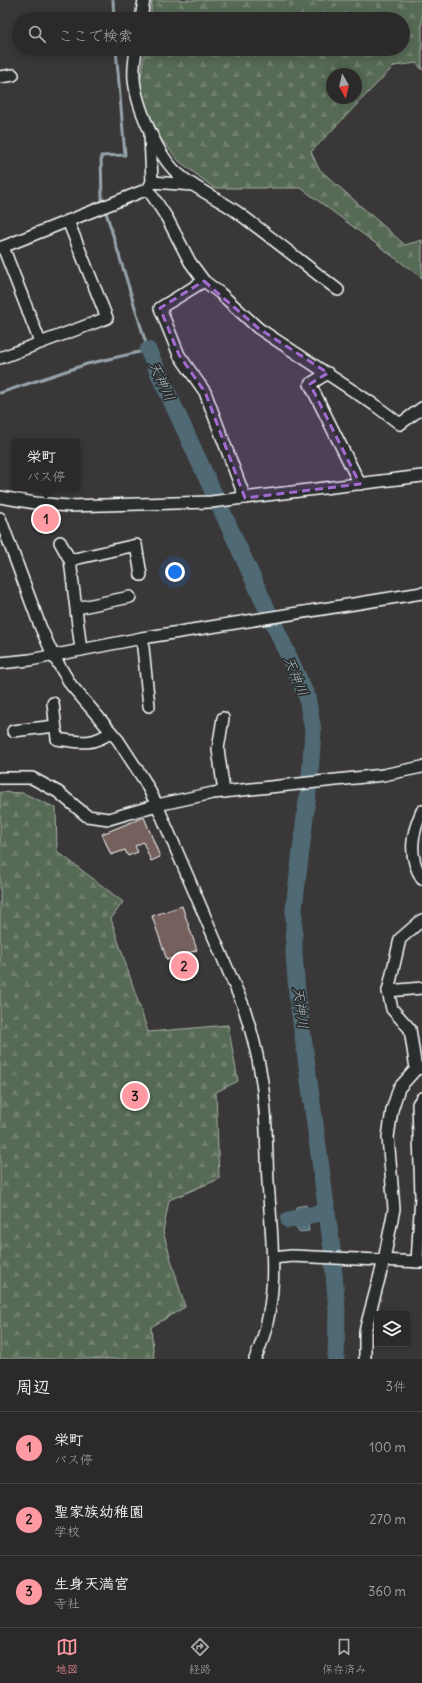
<!DOCTYPE html>
<html lang="ja">
<head>
<meta charset="utf-8">
<style>
	:root { --surface:#2b2929; --page:#333131; --text:#f1f3f6; --muted:#a6a6a8; --line:#474546; --accent:#ff9aa2 }
	body { margin:0; font-family:Delius,"Klee One",sans-serif; background:var(--page); color:var(--text) }
	.controls { position:absolute; right:12px; bottom:12px; display:grid; overflow:hidden; border-radius:4px; box-shadow:0 2px 10px #0003 }
	.controls button { width:36px; height:36px; display:grid; place-items:center; padding:0; border:0; border-bottom:1px solid var(--line); background:var(--surface); color:var(--text); font:20px sans-serif }
	.compass { position:absolute; left:326px; top:68px; width:36px; height:36px; border-radius:50%; background:var(--surface); box-shadow:0 2px 10px #0003; rotate:172deg }
	.you { position:absolute; left:175px; top:572px; width:14px; height:14px; margin:-10px; border:3px solid #fff; border-radius:50%; background:#1a73e8; box-shadow:0 0 0 6px #1a73e833 }
	.badge { display:grid; place-items:center; width:26px; height:26px; border-radius:50%; background:var(--accent); color:#111; font-size:13px; font-weight:700 }
	.pin { position:absolute; translate:-50% -50%; border:2px solid #fff; box-shadow:0 1px 4px #0006 }
	.popup { position:absolute; left:12px; top:439px; width:68px; height:52px; box-sizing:border-box; display:grid; place-content:center; border-radius:4px; background:var(--surface); filter:drop-shadow(0 1px 3px #0005); font-size:13px; white-space:nowrap; color:var(--muted) }
	.popup b { font-size:15px; color:var(--text) }
	.popup::after { content:''; position:absolute; left:50%; top:100%; margin-left:-8px; border:8px solid transparent; border-top-color:var(--surface) }
	.list { margin:0; padding:0; list-style:none }
	h2 { display:flex; justify-content:space-between; align-items:center; height:52px; margin:0; padding:0 16px; font-size:17px }
	h2 small { font-size:13px; font-weight:400; color:var(--muted) }
	.list li { display:grid; grid-template-columns:26px 1fr auto; gap:12px; align-items:center; box-sizing:border-box; height:72px; padding:0 16px; border-top:1px solid var(--line) }
	.list b { display:block; font-size:15px; white-space:nowrap }
	.list p { margin:0; font-size:13px; white-space:nowrap; color:var(--muted) }
	.list em { font-size:13px; font-style:normal; color:var(--muted) }
	.icon { flex:none; width:22px; height:22px; fill:none; stroke:currentColor; stroke-width:2; stroke-linecap:round; stroke-linejoin:round }
	.map { position:relative; flex:none; width:422px; height:1359px; overflow:hidden }
	.search { position:absolute; background:var(--surface); box-shadow:0 2px 10px #0003; left:12px; right:12px; top:12px; height:44px; display:flex; align-items:center; gap:10px; box-sizing:border-box; padding:0 14px; border-radius:22px; color:var(--muted); font-size:15px }
	.sheet { height:268px; background:var(--surface) }
	nav { display:flex; justify-content:space-around; align-items:center; box-sizing:border-box; height:56px; border-top:1px solid var(--line); background:var(--surface); font-size:11px; color:var(--muted) }
	nav a { display:grid; justify-items:center; gap:2px }
	nav .on { color:var(--accent) }
	.map>svg:first-child { display:block }
</style>
</head>
<body>
<div class="map">
<svg width="422" height="1359" viewBox="0 0 422 1359">
	<defs>
		<pattern id="forest-firs" width="22" height="20" patternUnits="userSpaceOnUse"><rect width="22" height="20" fill="#566a55"/><path d="M5 1l3.5 6h-7zM16 11l3.5 6h-7z" fill="#6f806e"/></pattern>
		<pattern id="water-ripples" width="26" height="14" patternUnits="userSpaceOnUse"><rect width="26" height="14" fill="#506a75"/><path d="M2 4q2-2 4 0t4 0M15 11q2-2 4 0t4 0" fill="none" stroke="#6a808a"/></pattern>
	</defs>
	<rect width="100%" height="100%" fill="#393737"/>
	<filter id="ink" filterUnits="userSpaceOnUse"><feTurbulence type="fractalNoise" baseFrequency=".025" numOctaves="2"/><feDisplacementMap in="SourceGraphic" scale="8" xChannelSelector="R" yChannelSelector="G"/><feConvolveMatrix kernelMatrix="1 2 1 2 8 2 1 2 1" color-interpolation-filters="sRGB"/></filter>
	<g filter="url(#ink)">
		<g fill="url(#forest-firs)" stroke="#aab4aa" fill-rule="evenodd">
			<path d="M152,0H422V70L417,63L394,66L311,152L319,169L405,245L422,240V278L301,188H214L179,161L161,139L142,99L140,84L145,49H403V19H150ZM332,74H356V98H332Z"/>
			<polygon points="0,792 23,793 56,808 57,851 123,902 111,919 148,1032 228,1025 238,1081 216,1092 219,1179 169,1200 163,1232 185,1307 151,1327 154,1359 0,1359"/>
		</g>
		<polygon fill="url(#water-ripples)" stroke="#96a6ac" points="306,1205 309,1231 300,1232 294,1224 290,1225 288,1217 293,1216 296,1211 296,1207"/>
		<g fill="none" stroke-linecap="round" stroke-linejoin="round">
			<g stroke="#96a6ac" stroke-width="3">
				<polyline points="113,0 114,19"/>
				<polyline points="103,203 102,200 101,156 125,155 116,49"/>
				<polyline points="0,393 87,364 148,350 105,209"/>
			</g>
			<g stroke="#506a75" stroke-width="17">
				<polyline points="148,350 289,657 307,697 313,730 310,776 294,908 294,953 297,993 332,1249 337,1311 336,1359"/>
				<polyline points="289,1220 327,1211"/>
			</g>
		</g>
		<g fill="#74615d" stroke="#fff">
			<polygon points="144,817 160,857 151,861 143,842 135,846 138,852 128,856 125,850 111,855 102,834"/>
			<polygon points="182,906 197,950 167,960 152,916"/>
		</g>
		<g fill="none" stroke-linecap="round" stroke-linejoin="round">
			<g stroke="#fff" stroke-width="14">
				<g id="minor">
					<polyline points="141,19 144,0"/>
					<path d="M136,49C135,59 133,69 134,79C136,105 157,154 176,172C194,189 218,198 237,212C271,237 304,264 338,290"/>
					<polyline points="0,77 13,75"/>
					<polyline points="150,135 152,182"/>
					<polyline points="148,189 167,218 190,262 204,281 220,293 258,328 376,406 400,424 422,408"/>
					<polyline points="3,247 40,342"/>
					<polyline points="0,248 148,189 152,182 193,185"/>
					<polyline points="204,281 160,308 179,355 205,392 245,498"/>
					<polyline points="0,358 107,318 68,221"/>
					<polyline points="328,373 310,384 360,484"/>
					<polyline points="0,497 35,503 68,506 211,502 422,476"/>
					<path d="M0,518L40,626L53,655L71,685L118,740L144,780L157,805L243,1005C250,1026 256,1048 260,1070C267,1107 266,1145 268,1182C272,1244 281,1301 255,1359"/>
					<polyline points="60,542 70,560 81,650"/>
					<polyline points="70,560 136,545 141,575"/>
					<polyline points="77,608 130,597"/>
					<polyline points="142,638 149,706"/>
					<polyline points="0,663 30,660 142,638 422,593"/>
					<path d="M53,703L57,739C79,742 92,746 111,732"/>
					<polyline points="223,718 218,749 224,792"/>
					<polyline points="13,731 55,726"/>
					<polyline points="0,778 32,778 58,792 87,816 109,819 157,805 213,793 383,775 422,767"/>
					<path d="M422,811C411,835 408,856 422,879"/>
					<polyline points="388,991 422,988"/>
					<polyline points="416,1069 410,1029 392,1009 388,991 400,939 422,920"/>
					<polyline points="273,1258 292,1256 422,1262"/>
					<polyline points="417,1262 421,1196 418,1104 422,1098"/>
					<polyline points="365,1359 365,1331 384,1260 394,1209 388,1137 392,1110 399,1088 416,1069 422,1068"/>
				</g>
			</g>
			<use href="#minor" stroke="#2a2d2e" stroke-width="11"/>
		</g>
	</g>
	<path fill="#a36bd2" fill-opacity="0.2" stroke="#a36bd2" stroke-width="3" stroke-dasharray="8 5" stroke-linejoin="round" d="M204,281L258,328L328,373L310,384L360,484L245,498L205,392L179,355L160,308Z"/>
	<g text-anchor="middle" stroke-width="3.5" stroke-linejoin="round" paint-order="stroke">
		<g font-size="14" font-style="italic" fill="#a8b4ba" stroke="#2a2d2e">
			<text transform="translate(162 381) rotate(65)" y="5">天神川</text>
			<text transform="translate(296 676) rotate(68)" y="5">天神川</text>
			<text transform="translate(301 1008) rotate(83)" y="5">天神川</text>
		</g>
	</g>
</svg>
<div class="controls">
<button><svg class="icon" aria-label="layers" viewBox="0 0 24 24"><path d="M12 4l9 5-9 5-9-5zM3 14l9 5 9-5"/></svg></button>
</div>
<svg class="compass" viewBox="-18 -18 36 36"><path d="M0-13l5 13h-10z" fill="#e53935"/><path d="M0 13l5-13h-10z" fill="#a6a6a8"/></svg>
<div class="you"></div>
<div class="pin badge" style="left:46px;top:519px">1</div>
<div class="popup"><b>栄町</b>バス停</div>
<div class="pin badge" style="left:184px;top:966px">2</div>
<div class="pin badge" style="left:135px;top:1096px">3</div>
<div class="search"><svg class="icon" aria-label="search" viewBox="0 0 24 24"><circle cx="10" cy="10" r="6"/><path d="M15 15l6 6"/></svg>ここで検索</div>
</div>
<section class="sheet">
<h2>周辺<small>3件</small></h2>
<ul class="list">
<li><span class="badge">1</span><div><b>栄町</b><p>バス停</p></div><em>100 m</em></li>
<li><span class="badge">2</span><div><b>聖家族幼稚園</b><p>学校</p></div><em>270 m</em></li>
<li><span class="badge">3</span><div><b>生身天満宮</b><p>寺社</p></div><em>360 m</em></li>
</ul>
</section>
<nav>
<a class="on"><svg class="icon" aria-label="map" viewBox="0 0 24 24"><path d="M3 6l6-2 6 2 6-2v14l-6 2-6-2-6 2zM9 4v14M15 6v14"/></svg>地図</a>
<a><svg class="icon" aria-label="directions" viewBox="0 0 24 24"><path d="M12 3l9 9-9 9-9-9zM9 14v-3h6M13 9l2 2-2 2"/></svg>経路</a>
<a><svg class="icon" aria-label="saved" viewBox="0 0 24 24"><path d="M7 4h10v16l-5-4-5 4z"/></svg>保存済み</a>
</nav>
</body>
</html>
